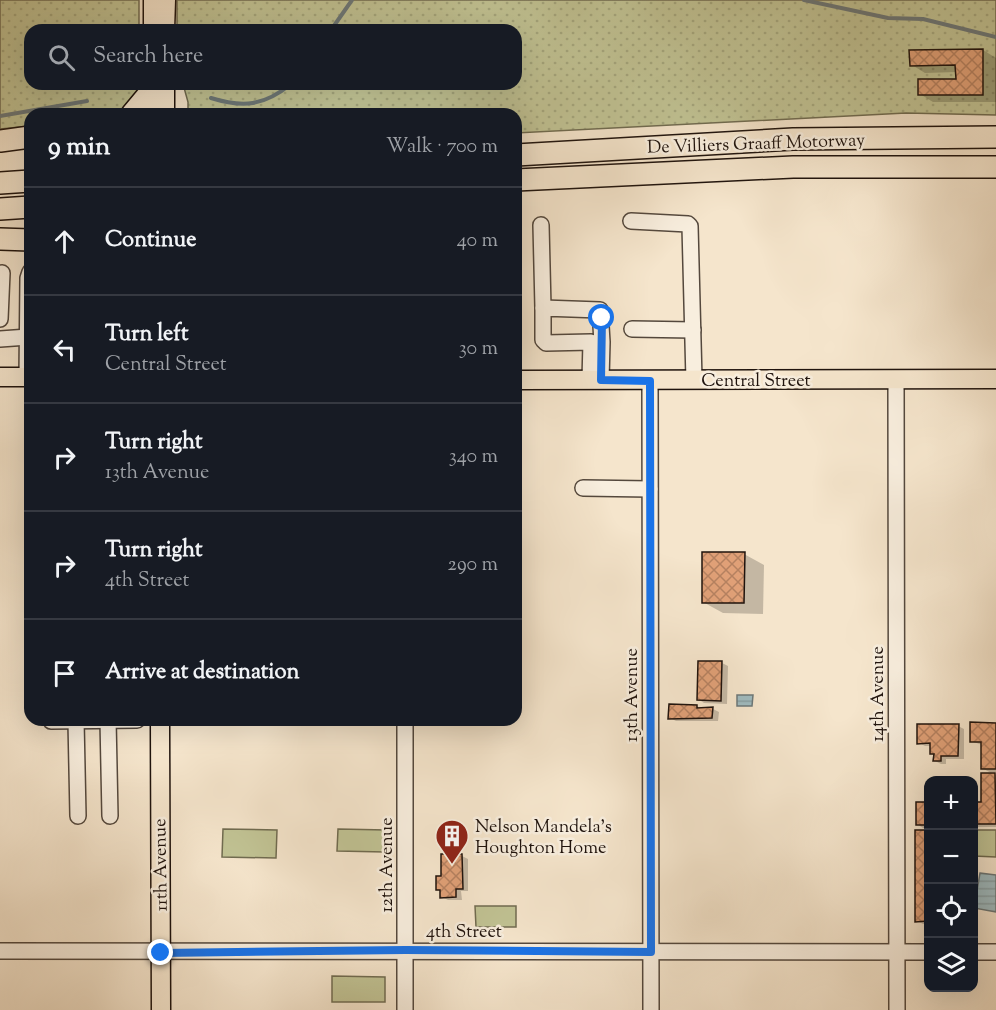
<!DOCTYPE html>
<html lang="en">
<head>
<meta charset="utf-8">
<style>
	:root { --surface:#171b24; --page:#20242c; --text:#f1f3f6; --muted:#9ea1a6; --line:#363941 }
	body { margin:0; font-family:"Sorts Mill Goudy",serif; background:var(--page); color:var(--text) }
	.controls { position:absolute; right:18px; bottom:18px; display:grid; overflow:hidden; border-radius:12px; box-shadow:0 6px 24px #0002 }
	.controls button { width:54px; height:54px; display:grid; place-items:center; padding:0; border:0; border-bottom:2px solid var(--line); background:var(--surface); color:var(--text); font:30px sans-serif }
	.stop { position:absolute; width:18px; height:18px; margin:-14px; border:4px solid #1a73e8; border-radius:50%; background:#fff }
	.stop.end { background:#1a73e8; border-color:#fff; box-shadow:0 2px 6px #0008 }
	.list { margin:0; padding:0; list-style:none }
	h2 { display:flex; justify-content:space-between; align-items:center; height:78px; margin:0; padding:0 24px; font-size:26px }
	h2 small { font-size:20px; font-weight:400; color:var(--muted) }
	.list li { display:grid; grid-template-columns:39px 1fr auto; gap:18px; align-items:center; box-sizing:border-box; height:108px; padding:0 24px; border-top:2px solid var(--line) }
	.list b { display:block; font-size:22px; white-space:nowrap }
	.list p { margin:0; font-size:20px; white-space:nowrap; color:var(--muted) }
	.list em { font-size:20px; font-style:normal; color:var(--muted) }
	.icon { flex:none; width:33px; height:33px; fill:none; stroke:currentColor; stroke-width:2; stroke-linecap:round; stroke-linejoin:round }
	.map { position:relative; flex:none; width:996px; height:1010px; overflow:hidden }
	.search { position:absolute; background:var(--surface); box-shadow:0 6px 24px #0002; left:24px; top:24px; width:498px; height:66px; display:flex; align-items:center; gap:15px; box-sizing:border-box; padding:0 21px; border-radius:18px; color:var(--muted); font-size:22px }
	.panel { position:absolute; background:var(--surface); box-shadow:0 6px 24px #0002; left:24px; top:108px; width:498px; height:618px; border-radius:18px }
	.map>svg:first-child { display:block }
</style>
</head>
<body>
<div class="map">
<svg width="996" height="1010" viewBox="0 0 996 1010">
	<defs>
		<pattern id="grass-dots" width="8" height="8" patternUnits="userSpaceOnUse" patternTransform="scale(1.5)"><rect width="8" height="8" fill="#c1c394"/><path d="M2 2h.1M6 6h.1" fill="none" stroke="#a5a77e" stroke-width="1.8" stroke-linecap="round"/></pattern>
		<pattern id="water-rules" width="6" height="5" patternUnits="userSpaceOnUse" patternTransform="scale(1.5)"><rect width="6" height="5" fill="#a0bcc1"/><path d="M0 2.5h6" fill="none" stroke="#89a1a5"/></pattern>
		<pattern id="building-cross-hatch" width="8" height="8" patternUnits="userSpaceOnUse" patternTransform="scale(1.5)"><rect width="8" height="8" fill="#e0a077"/><path d="M0 0l8 8M0 8l8-8" fill="none" stroke="#b58160"/></pattern>
	</defs>
	<rect width="100%" height="100%" fill="#f5e5cc"/>
	<filter id="stains"><feTurbulence type="fractalNoise" baseFrequency=".00333" numOctaves="4"/><feColorMatrix values="0 0 0 0 .2 0 0 0 0 .09 0 0 0 0 .02 0 0 0 .5 -.17"/></filter>
	<radialGradient id="worn" r=".72"><stop offset=".6" stop-color="#630" stop-opacity="0"/><stop offset="1" stop-color="#630" stop-opacity=".3"/></radialGradient>
	<g fill="url(#grass-dots)" stroke="#706b50" stroke-width="1.5">
		<polygon points="0,0 139,0 139,30 30,30 30,84 139,84 137,93 124,112 121,114 30,114 30,126 0,129"/>
		<polygon points="177,0 996,0 996,115 906,113 516,133 516,114 188,114 188,102 183,84 516,84 516,30 177,30"/>
	</g>
	<g fill="#c1c394" stroke="#706b50" stroke-width="1.5">
		<polygon points="223,829 277,830 276,858 222,857"/>
		<polygon points="338,829 386,830 385,852 337,851"/>
		<polygon points="974,830 996,830 996,857 974,856"/>
		<polygon points="475,906 516,906 516,927 476,927"/>
		<polygon points="332,976 385,977 385,1002 332,1002"/>
	</g>
	<g fill="url(#water-rules)" stroke="#6c7879" stroke-width="1.5">
		<polygon points="737,695 753,695 752,706 737,706"/>
		<polygon points="980,873 996,875 996,912 974,908"/>
	</g>
	<g fill="#0003">
		<polygon points="983,50 996,58 996,102 933,102 920,94 957,81 957,72 925,73 912,65 911,51"/>
		<polygon points="744,554 764,565 763,614 723,613 703,602"/>
		<polygon points="722,663 728,666 727,704 704,703 698,699"/>
		<polygon points="696,706 702,709 713,709 719,712 718,721 676,721 670,718"/>
		<polygon points="996,724 996,772 990,772 996,775 996,827 975,827 974,826 974,803 983,803 993,774 982,768 982,745 971,741"/>
		<polygon points="958,726 964,729 964,759 946,759 946,764 941,764 935,761 935,756 931,753 931,746 925,746 919,743"/>
		<polygon points="928,803 928,828 923,828 917,824 918,804"/>
		<polygon points="917,831 928,831 928,924 923,924 917,921"/>
		<polygon points="462,856 468,859 468,891 461,891 462,900 448,900 442,897 442,892 438,889 443,878"/>
	</g>
	<g fill="none" stroke-linecap="round" stroke-linejoin="round">
		<g stroke="#6c7879" stroke-width="4">
			<polyline points="804,0 888,18 923,19 996,37"/>
			<polyline points="331,30 352,0"/>
			<path d="M211,98C243,108 264,106 291,84"/>
			<polyline points="0,116 87,101"/>
		</g>
	</g>
	<g fill="url(#building-cross-hatch)" stroke="#1f130d" stroke-width="1.5">
		<polygon points="983,49 983,95 918,95 918,79 956,79 955,65 910,66 909,50"/>
		<polygon points="702,552 745,552 744,603 702,603"/>
		<polygon points="698,661 722,661 721,701 697,700"/>
		<polygon points="669,704 697,705 697,708 713,707 712,718 668,719"/>
		<polygon points="970,722 996,723 996,769 981,769 981,742 970,742"/>
		<polygon points="917,724 959,724 958,756 941,756 941,761 933,761 934,754 930,754 930,743 917,744"/>
		<polygon points="981,773 995,773 996,824 974,824 974,802 981,802"/>
		<rect x="916" y="802" width="12" height="23"/>
		<polygon points="915,830 928,830 928,921 915,922"/>
		<polygon points="441,854 462,854 463,889 456,889 456,897 440,898 440,890 436,890 436,876 441,876"/>
	</g>
	<g fill="none" stroke-linecap="round" stroke-linejoin="round">
		<g stroke="#54483d" stroke-width="18">
			<g id="minor">
				<polyline points="631,221 688,224 690,226 694,380"/>
				<polyline points="541,225 543,308"/>
				<polyline points="0,319 2,273"/>
				<polyline points="632,329 693,330"/>
				<polyline points="0,339 28,337"/>
				<polyline points="27,377 28,278 30,272"/>
				<polyline points="896,379 897,1010"/>
				<polyline points="590,380 591,342 546,343 543,340 543,308 600,310 602,342 601,380"/>
				<polyline points="650,380 651,1010"/>
				<polyline points="583,488 650,489"/>
				<polyline points="108,720 110,816"/>
				<polyline points="405,720 405,1010"/>
				<polyline points="51,721 137,720"/>
				<polyline points="76,721 78,816"/>
				<polyline points="0,951 928,952"/>
				<polyline points="974,952 996,952"/>
			</g>
		</g>
		<g stroke="#1f130d" stroke-width="21">
			<g id="major">
				<polyline points="153,30 153,0"/>
				<polyline points="165,30 166,0"/>
				<polyline points="152,114 152,84"/>
				<polyline points="165,114 165,84"/>
				<polyline points="0,377 30,377"/>
				<polyline points="516,380 996,379"/>
				<polyline points="160,720 161,1010"/>
			</g>
		</g>
		<g stroke="#1f130d" stroke-width="24">
			<g id="highway">
				<polyline points="132,114 152,90"/>
				<polyline points="0,141 30,137"/>
				<polyline points="516,155 793,139 996,137"/>
				<polyline points="516,180 793,167 996,167"/>
				<polyline points="0,183 30,181"/>
				<polyline points="0,209 30,207"/>
				<polyline points="0,239 30,240"/>
			</g>
		</g>
		<use href="#minor" stroke="#f8eede" stroke-width="15"/>
		<use href="#major" stroke="#f5e5cc" stroke-width="18"/>
		<use href="#highway" stroke="#f5e5cc" stroke-width="21"/>
	</g>
	<g fill="none" stroke-linecap="round" stroke-linejoin="round">
		<polyline stroke="#1a73e8" stroke-width="8" points="161,953 405,950 651,952 650,381 601,380 602,318"/>
	</g>
	<defs>
		<g id="building-pin" transform="scale(1.725)"><path d="M0 17L-7.5 6A9.5 9.5 0 1 1 7.5 6Z" fill="#8f2418" stroke="#f8eede"/><path d="M-4-6H4V6H1V3H-1V6H-4ZM-2.5-4.3h1.7v1.8h-1.7ZM.8-4.3h1.7v1.8H.8ZM-2.5-1h1.7V.8h-1.7ZM.8-1h1.7V.8H.8Z" fill="#fff"/></g>
	</defs>
	<g fill-rule="evenodd">
		<use href="#building-pin" x="452" y="836"/>
	</g>
	<g text-anchor="middle" stroke-width="5" stroke-linejoin="round" paint-order="stroke">
		<g font-size="18" fill="#1f130d" stroke="#f8eede">
			<text transform="translate(756 143) rotate(-2)" y="6">De Villiers Graaff Motorway</text>
			<text x="756" y="386">Central Street</text>
			<text transform="translate(877 694) rotate(-90)" y="6">14th Avenue</text>
			<text transform="translate(631 695) rotate(-90)" y="6">13th Avenue</text>
			<text transform="translate(160 865) rotate(-91)" y="6">11th Avenue</text>
			<text transform="translate(386 865) rotate(-90)" y="6">12th Avenue</text>
			<text x="464" y="937">4th Street</text>
		</g>
		<g font-size="18" fill="#1f130d" stroke="#f8eede" text-anchor="start">
			<text x="475" y="832">Nelson Mandela's<tspan x="475" dy="21">Houghton Home</tspan></text>
		</g>
	</g>
	<rect width="100%" height="100%" filter="url(#stains)"/>
	<rect width="100%" height="100%" fill="url(#worn)"/>
</svg>
<div class="controls">
<button>+</button>
<button>−</button>
<button><svg class="icon" aria-label="locate" viewBox="0 0 24 24"><circle cx="12" cy="12" r="6"/><path d="M12 2v4M12 18v4M2 12h4M18 12h4"/></svg></button>
<button><svg class="icon" aria-label="layers" viewBox="0 0 24 24"><path d="M12 4l9 5-9 5-9-5zM3 14l9 5 9-5"/></svg></button>
</div>
<div class="stop" style="left:602px;top:318px"></div>
<div class="stop end" style="left:161px;top:953px"></div>
<div class="search"><svg class="icon" aria-label="search" viewBox="0 0 24 24"><circle cx="10" cy="10" r="6"/><path d="M15 15l6 6"/></svg>Search here</div>
<section class="panel">
<h2>9 min<small>Walk · 700 m</small></h2>
<ul class="list">
<li><svg class="icon" aria-label="ahead" viewBox="0 0 24 24"><path d="M12 20V5M6 11l6-6 6 6"/></svg><div><b>Continue</b></div><em>40 m</em></li>
<li><svg class="icon" aria-label="left" viewBox="0 0 24 24"><path d="M17 20v-9H6M10 6l-5 5 5 5"/></svg><div><b>Turn left</b><p>Central Street</p></div><em>30 m</em></li>
<li><svg class="icon" aria-label="right" viewBox="0 0 24 24"><path d="M7 20v-9h11M14 6l5 5-5 5"/></svg><div><b>Turn right</b><p>13th Avenue</p></div><em>340 m</em></li>
<li><svg class="icon" aria-label="right" viewBox="0 0 24 24"><path d="M7 20v-9h11M14 6l5 5-5 5"/></svg><div><b>Turn right</b><p>4th Street</p></div><em>290 m</em></li>
<li><svg class="icon" aria-label="arrive" viewBox="0 0 24 24"><path d="M6 21V4h12l-3 4 3 4H6"/></svg><div><b>Arrive at destination</b></div></li>
</ul>
</section>
</div>
</body>
</html>
